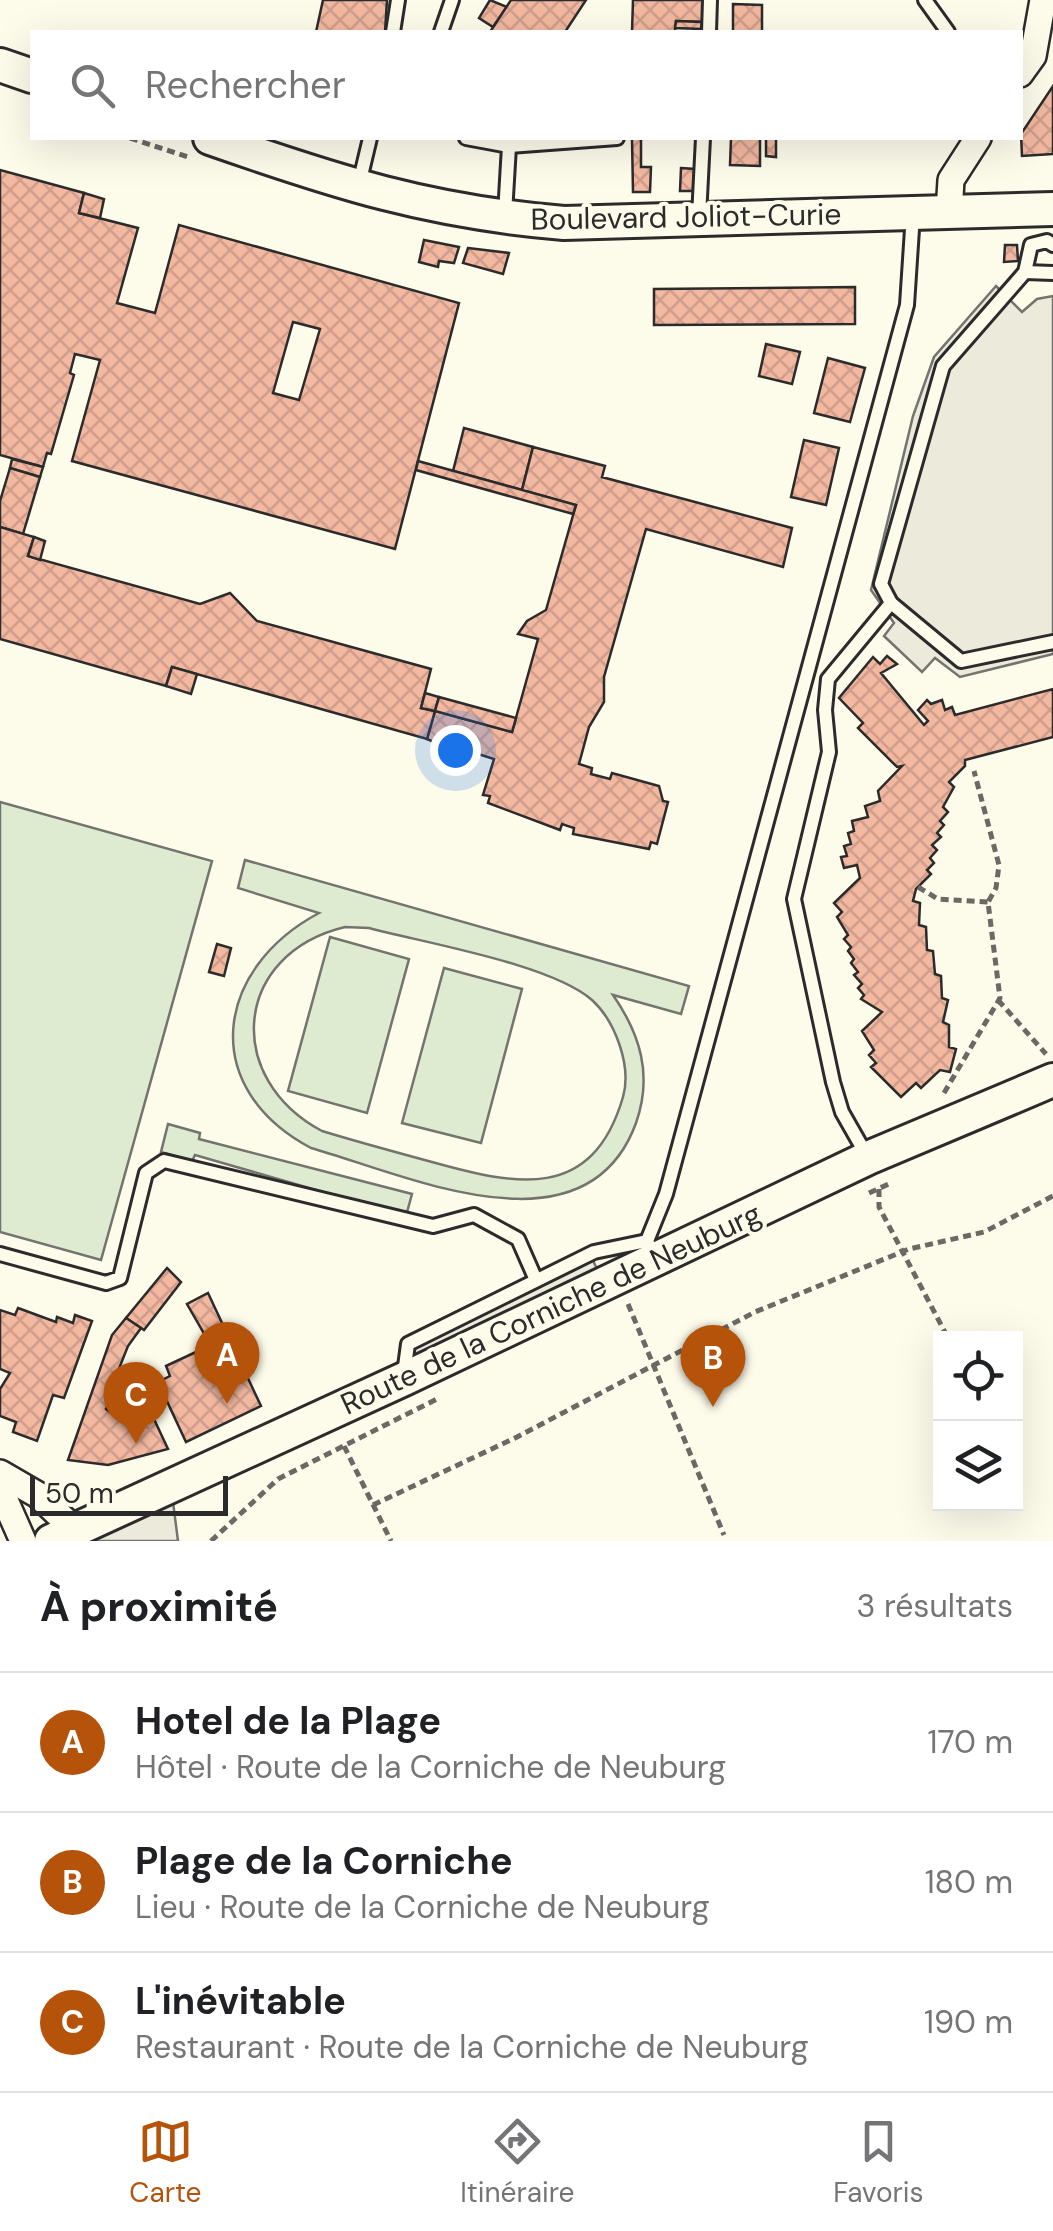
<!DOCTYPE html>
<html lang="fr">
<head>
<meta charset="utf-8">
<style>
	:root { --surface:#fff; --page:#f2f2f2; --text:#202124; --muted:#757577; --line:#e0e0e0; --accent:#b45309 }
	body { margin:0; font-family:"DM Sans",sans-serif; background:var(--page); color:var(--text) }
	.controls { position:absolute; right:30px; bottom:30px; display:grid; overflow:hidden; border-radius:0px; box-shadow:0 10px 40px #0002 }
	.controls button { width:90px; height:90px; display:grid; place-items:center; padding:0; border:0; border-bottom:2px solid var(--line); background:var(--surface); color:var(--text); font:50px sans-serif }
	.scale { position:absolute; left:30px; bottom:25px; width:198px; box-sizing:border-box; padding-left:10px; border:5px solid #2b2b2b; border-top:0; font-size:28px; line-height:35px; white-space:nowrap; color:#2b2b2b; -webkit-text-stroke:8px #fdfbea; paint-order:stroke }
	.you { position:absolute; left:455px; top:750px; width:35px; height:35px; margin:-25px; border:8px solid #fff; border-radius:50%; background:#1a73e8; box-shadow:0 0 0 15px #1a73e833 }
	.badge { display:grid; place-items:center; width:65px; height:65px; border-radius:50%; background:var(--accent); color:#fff; font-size:32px; font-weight:700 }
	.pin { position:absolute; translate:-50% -82px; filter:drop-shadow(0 2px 5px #0008) }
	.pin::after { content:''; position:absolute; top:52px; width:35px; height:30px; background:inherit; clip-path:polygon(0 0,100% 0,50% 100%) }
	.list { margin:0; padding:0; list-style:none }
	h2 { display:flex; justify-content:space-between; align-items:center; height:130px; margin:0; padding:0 40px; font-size:42px }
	h2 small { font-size:32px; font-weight:400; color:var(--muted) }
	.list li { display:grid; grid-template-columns:65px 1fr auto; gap:30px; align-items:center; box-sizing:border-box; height:140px; padding:0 40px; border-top:2px solid var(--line) }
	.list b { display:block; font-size:38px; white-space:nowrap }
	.list p { margin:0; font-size:32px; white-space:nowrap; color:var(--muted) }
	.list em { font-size:32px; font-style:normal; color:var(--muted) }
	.icon { flex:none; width:55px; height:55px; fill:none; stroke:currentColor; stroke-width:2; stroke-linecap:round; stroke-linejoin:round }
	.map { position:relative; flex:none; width:1053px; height:1541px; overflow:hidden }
	.search { position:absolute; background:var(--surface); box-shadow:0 10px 40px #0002; left:30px; right:30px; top:30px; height:110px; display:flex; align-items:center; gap:25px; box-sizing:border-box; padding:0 35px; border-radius:0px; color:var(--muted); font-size:38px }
	.sheet { height:550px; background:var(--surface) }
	nav { display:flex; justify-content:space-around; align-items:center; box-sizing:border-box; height:140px; border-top:2px solid var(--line); background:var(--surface); font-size:28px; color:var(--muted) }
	nav a { display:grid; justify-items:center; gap:5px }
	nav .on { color:var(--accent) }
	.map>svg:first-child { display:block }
</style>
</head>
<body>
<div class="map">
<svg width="1053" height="1541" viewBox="0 0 1053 1541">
	<defs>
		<pattern id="building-cross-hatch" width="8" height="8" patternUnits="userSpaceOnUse" patternTransform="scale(2.5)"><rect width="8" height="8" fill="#f2b8a0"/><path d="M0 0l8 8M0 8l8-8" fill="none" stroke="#d09e8a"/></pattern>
	</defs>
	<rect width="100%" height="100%" fill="#fdfbea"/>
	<g fill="#deebd1" stroke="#74746e" stroke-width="2.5" fill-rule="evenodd">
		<polygon points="0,802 212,861 101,1260 0,1232"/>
		<path d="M245,860L689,986L681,1014L613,995C640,1034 653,1075 636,1123C586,1260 407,1175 311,1148C198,1088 214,969 319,913L238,888ZM345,927L369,928C425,943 551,964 592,1000C615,1021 632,1066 623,1097C592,1203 515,1185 432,1162C395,1152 358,1142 322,1131C223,1078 233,954 345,927Z"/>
		<polygon points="330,937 409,959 367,1113 288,1091"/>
		<polygon points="444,968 522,989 481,1143 402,1123"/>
		<polygon points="168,1124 200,1133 199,1139 412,1194 406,1216 195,1155 192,1161 161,1152"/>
	</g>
	<g fill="#eceadb" stroke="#74746e" stroke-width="2.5">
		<polygon points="996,286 1022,312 1037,299 1053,296 1053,654 960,677 935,658 922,672 884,636 894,623 871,590 913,416 934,357"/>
		<polygon points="587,1248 597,1269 414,1357 404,1337"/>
		<polygon points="173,1502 178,1541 89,1541"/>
	</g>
	<g fill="url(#building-cross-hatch)" stroke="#2b2b2b" stroke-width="2.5" fill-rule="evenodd">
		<polygon points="323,0 387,0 385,32 316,32"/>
		<polygon points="490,0 507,7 493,27 479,18"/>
		<polygon points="511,0 586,0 565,32 490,32"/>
		<polygon points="633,0 705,0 702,22 676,21 675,32 632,32"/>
		<polygon points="733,4 762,5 762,32 733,32"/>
		<polygon points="676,21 702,22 701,29 675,28"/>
		<polygon points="1053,86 1053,154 1022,156 1021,134"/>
		<polygon points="632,138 641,138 641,167 651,167 650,192 633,192"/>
		<polygon points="731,138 760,138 760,166 730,165"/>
		<polygon points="766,138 776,138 776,157 766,156"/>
		<polygon points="681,168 695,169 694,191 680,191"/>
		<path d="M0,170L84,193L79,213L138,228L117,303L155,313L179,225L459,303L395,549L72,461L100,360L75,354L70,373L74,375L51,454L47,453L43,467L0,455ZM293,322L320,329L299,400L273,393Z"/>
		<polygon points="84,193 104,199 100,218 79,213"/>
		<polygon points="424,240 459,247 454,263 439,261 438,267 419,262"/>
		<polygon points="1005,245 1017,245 1018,261 1004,262"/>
		<polygon points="468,248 509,253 503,274 463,263"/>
		<polygon points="855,287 855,324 654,325 654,289"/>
		<polygon points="766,344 800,352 792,384 759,376"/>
		<polygon points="828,358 865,368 850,422 814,413"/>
		<polygon points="464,428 533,447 522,490 453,471"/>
		<polygon points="804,440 839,448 826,505 791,497"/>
		<polygon points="533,447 605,466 602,477 792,528 783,567 646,529 604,677 604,702 589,727 579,764 592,768 591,774 610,779 612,773 659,786 663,801 668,802 657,844 651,842 649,849 573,834 574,828 562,824 560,830 488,803 490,796 483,795 494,759 475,753 466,765 446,767 435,757 434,742 427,739 435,711 512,732 538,639 518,634 527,621 546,610 576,505 522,490"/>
		<polygon points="12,459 43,467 40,477 10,468"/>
		<polygon points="418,461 576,505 573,514 416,470"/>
		<polygon points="10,468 40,477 23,534 0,527 0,501"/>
		<polygon points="0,527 34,537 28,556 200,604 230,593 257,621 431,669 421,708 435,711 427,739 172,667 166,686 0,639"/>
		<polygon points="34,537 45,541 40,560 28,556"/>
		<polygon points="887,656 897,664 881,673 924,725 928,721 918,710 927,700 931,704 942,700 945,710 952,707 955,715 1053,689 1053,737 965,760 965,766 949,782 954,787 943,807 948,812 940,821 944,825 937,833 941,837 932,845 937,850 930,858 934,863 927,870 931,874 916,889 913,901 920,903 919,925 926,927 927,950 933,951 935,974 941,976 942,998 948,1000 943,1022 949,1025 949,1047 956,1049 950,1072 940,1070 921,1088 916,1083 901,1097 871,1067 876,1063 869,1055 874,1050 862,1031 882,1012 861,999 864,995 858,988 862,984 854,975 858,972 851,963 854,959 848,951 851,947 844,939 848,935 837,917 842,912 834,903 860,878 857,865 844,868 841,857 847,856 844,846 851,844 848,833 854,831 852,821 868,817 865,806 880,801 878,791 902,766 897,767 858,728 863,723 839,698 873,657 880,664"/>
		<polygon points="172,667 197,674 191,694 166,686"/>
		<polygon points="425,693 439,697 435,711 421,708"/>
		<polygon points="439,697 516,718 512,732 435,711"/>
		<polygon points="217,944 231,948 224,976 209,972"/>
		<polygon points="167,1268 181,1282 144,1330 126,1318"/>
		<polygon points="208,1293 261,1406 186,1442 158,1382 170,1376 166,1366 198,1351 204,1365 218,1358 187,1304"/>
		<polygon points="18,1308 56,1322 57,1317 73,1323 75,1315 92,1321 64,1398 53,1395 37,1441 13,1432 16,1422 0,1416 0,1389 10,1373 0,1369 0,1310 15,1315"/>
		<polygon points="126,1318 141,1328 128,1346 110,1391 115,1393 106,1409 114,1415 146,1402 168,1449 108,1465 68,1460 112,1335"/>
	</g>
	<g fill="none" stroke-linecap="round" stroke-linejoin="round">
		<g stroke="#2b2b2b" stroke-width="18">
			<g id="lane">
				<polyline points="925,0 948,32"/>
				<polyline points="393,32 398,0"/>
				<polyline points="441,32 452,0"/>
				<polyline points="709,32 710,0"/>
				<polyline points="466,138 509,146 617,138"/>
				<polyline points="359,184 370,138"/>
				<polyline points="505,214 509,146"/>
				<polyline points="699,217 703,138"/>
				<polyline points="1025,272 1053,273"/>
				<polyline points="891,603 961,661 1053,642"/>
				<polyline points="867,1156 842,1112 833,1082 794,899 829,752 825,710 828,679 891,603 881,584 943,366 1025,272 1031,245 1047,241 1053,245"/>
				<polyline points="0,1254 106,1283 120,1278 146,1173 164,1161 433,1226 474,1215 518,1239 536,1280"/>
				<polyline points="654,1256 647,1241 666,1194 907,305 913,214"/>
				<polyline points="404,1374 408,1344 594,1252 647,1241"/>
			</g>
		</g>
		<g stroke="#2b2b2b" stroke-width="30">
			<g id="street">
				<polyline points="1020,74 1033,56 1043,0"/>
				<polyline points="949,213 951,180 978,138"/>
				<polyline points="0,1473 38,1495 75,1530"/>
				<polyline points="0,1489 23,1541"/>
			</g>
		</g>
		<g stroke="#2b2b2b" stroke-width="38">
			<g id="secondary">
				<polyline points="0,65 32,76"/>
				<path d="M210,138C336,182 429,212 564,223L1053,209"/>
				<polyline points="51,1541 404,1379 868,1158 1053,1080"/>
			</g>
		</g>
		<g stroke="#6a6964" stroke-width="5" stroke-dasharray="8 5" stroke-linecap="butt">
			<polyline points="130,138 188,157"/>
			<polyline points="918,887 938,899 988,902"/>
			<polyline points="998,1000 1046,1054"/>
			<polyline points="944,1093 1000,998 988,902 996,888 999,865 974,771"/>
			<polyline points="879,1189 879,1207 948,1338"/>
			<polyline points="869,1193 891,1183"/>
			<polyline points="628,1304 724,1535"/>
			<polyline points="344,1446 391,1541"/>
			<polyline points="373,1505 517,1437 755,1312 909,1249 984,1232 1053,1196"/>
			<polyline points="211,1541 278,1479 439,1398"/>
		</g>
		<use href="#lane" stroke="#fdfbea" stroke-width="12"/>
		<use href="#street" stroke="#fdfbea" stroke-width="25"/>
		<use href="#secondary" stroke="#fdfbea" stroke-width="32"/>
	</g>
	<g text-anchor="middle" stroke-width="8" stroke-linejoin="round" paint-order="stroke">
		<g font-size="30" fill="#2b2b2b" stroke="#fdfbea">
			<text transform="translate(686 217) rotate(-1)" y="10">Boulevard Joliot-Curie</text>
			<text transform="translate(551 1309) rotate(-25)" y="10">Route de la Corniche de Neuburg</text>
		</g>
	</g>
</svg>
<div class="controls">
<button><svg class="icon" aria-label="locate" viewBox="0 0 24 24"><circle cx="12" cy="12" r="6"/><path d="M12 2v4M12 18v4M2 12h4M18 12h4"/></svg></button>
<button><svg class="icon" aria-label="layers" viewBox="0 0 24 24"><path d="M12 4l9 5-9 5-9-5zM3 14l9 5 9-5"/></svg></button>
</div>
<div class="scale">50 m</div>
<div class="you"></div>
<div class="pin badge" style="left:227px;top:1404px">A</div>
<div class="pin badge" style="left:713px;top:1407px">B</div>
<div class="pin badge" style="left:136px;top:1444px">C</div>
<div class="search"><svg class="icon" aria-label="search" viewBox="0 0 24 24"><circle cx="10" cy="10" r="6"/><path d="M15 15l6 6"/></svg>Rechercher</div>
</div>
<section class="sheet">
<h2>À proximité<small>3 résultats</small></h2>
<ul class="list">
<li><span class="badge">A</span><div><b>Hotel de la Plage</b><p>Hôtel · Route de la Corniche de Neuburg</p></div><em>170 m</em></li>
<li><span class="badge">B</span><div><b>Plage de la Corniche</b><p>Lieu · Route de la Corniche de Neuburg</p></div><em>180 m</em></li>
<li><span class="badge">C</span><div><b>L'inévitable</b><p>Restaurant · Route de la Corniche de Neuburg</p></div><em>190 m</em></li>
</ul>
</section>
<nav>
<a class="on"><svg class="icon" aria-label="map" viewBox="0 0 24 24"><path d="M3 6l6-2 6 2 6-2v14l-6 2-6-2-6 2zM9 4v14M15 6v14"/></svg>Carte</a>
<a><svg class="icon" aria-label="directions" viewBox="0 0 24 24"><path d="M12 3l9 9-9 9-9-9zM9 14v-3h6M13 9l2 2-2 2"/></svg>Itinéraire</a>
<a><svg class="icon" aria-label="saved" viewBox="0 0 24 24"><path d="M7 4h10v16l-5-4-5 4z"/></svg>Favoris</a>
</nav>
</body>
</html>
